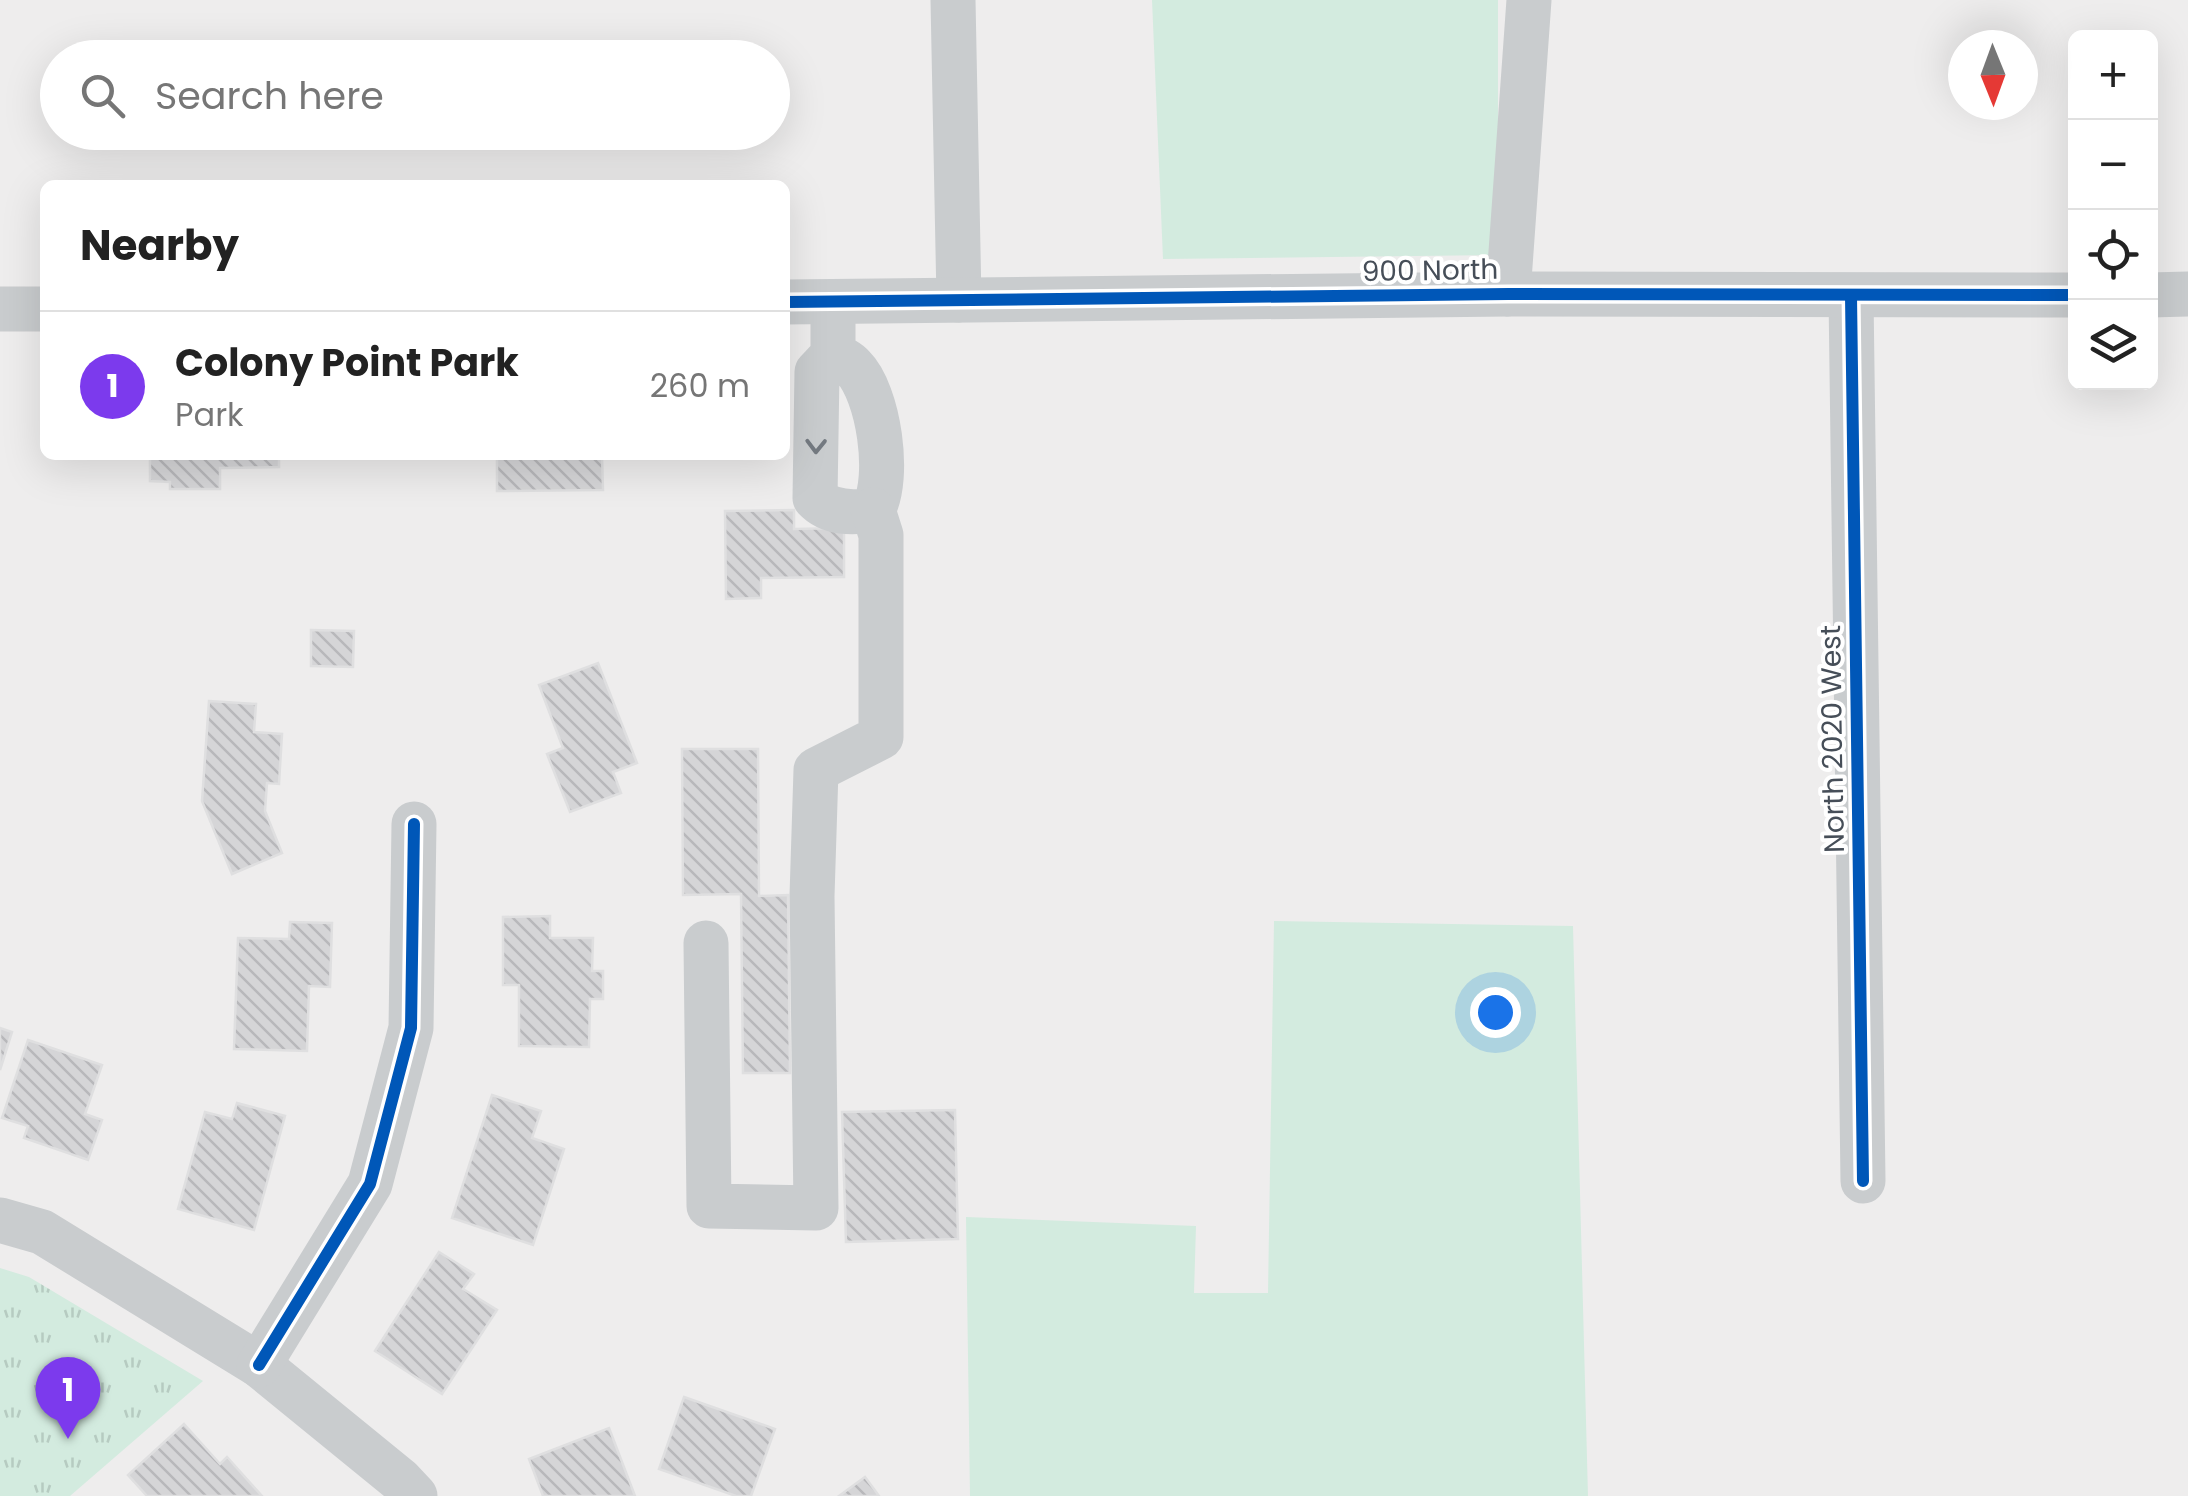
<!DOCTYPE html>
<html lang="en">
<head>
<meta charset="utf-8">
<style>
	:root { --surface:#fff; --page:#f6f6f6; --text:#222; --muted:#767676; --line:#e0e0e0; --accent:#7c3aed }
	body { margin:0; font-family:Poppins,sans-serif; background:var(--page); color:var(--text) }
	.controls { position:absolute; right:30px; top:30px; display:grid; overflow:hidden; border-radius:15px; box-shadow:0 10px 40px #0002 }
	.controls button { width:90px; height:90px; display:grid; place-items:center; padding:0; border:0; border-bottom:2px solid var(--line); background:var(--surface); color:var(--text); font:50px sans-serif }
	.compass { position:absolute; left:1948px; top:30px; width:90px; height:90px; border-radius:50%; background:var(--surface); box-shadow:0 10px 40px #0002; rotate:179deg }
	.you { position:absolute; left:1495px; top:1012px; width:35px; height:35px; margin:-25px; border:8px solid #fff; border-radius:50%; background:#1a73e8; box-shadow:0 0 0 15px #1a73e833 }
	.badge { display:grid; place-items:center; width:65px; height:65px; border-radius:50%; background:var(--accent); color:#fff; font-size:32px; font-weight:700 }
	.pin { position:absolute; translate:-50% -82px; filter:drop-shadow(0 2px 5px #0008) }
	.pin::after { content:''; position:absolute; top:52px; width:35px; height:30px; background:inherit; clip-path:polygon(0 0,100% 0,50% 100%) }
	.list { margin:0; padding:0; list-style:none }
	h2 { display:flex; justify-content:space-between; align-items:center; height:130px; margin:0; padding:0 40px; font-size:42px }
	h2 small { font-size:32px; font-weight:400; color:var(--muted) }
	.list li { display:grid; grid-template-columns:65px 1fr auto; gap:30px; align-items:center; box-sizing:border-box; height:150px; padding:0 40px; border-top:2px solid var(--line) }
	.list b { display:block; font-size:38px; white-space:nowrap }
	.list p { margin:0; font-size:32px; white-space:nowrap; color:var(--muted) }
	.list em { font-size:32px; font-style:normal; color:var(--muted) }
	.icon { flex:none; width:55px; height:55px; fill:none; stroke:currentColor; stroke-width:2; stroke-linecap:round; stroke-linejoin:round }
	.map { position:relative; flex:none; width:2188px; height:1496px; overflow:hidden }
	.search { position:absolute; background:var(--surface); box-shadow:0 10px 40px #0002; left:40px; top:40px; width:750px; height:110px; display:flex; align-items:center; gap:25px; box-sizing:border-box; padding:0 35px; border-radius:55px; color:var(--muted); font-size:38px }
	.panel { position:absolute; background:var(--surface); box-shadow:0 10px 40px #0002; left:40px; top:180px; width:750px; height:280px; border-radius:15px }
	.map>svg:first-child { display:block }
</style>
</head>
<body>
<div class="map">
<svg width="2188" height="1496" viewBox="0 0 2188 1496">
	<defs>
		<pattern id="park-tufts" width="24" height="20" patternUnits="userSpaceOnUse" patternTransform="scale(2.5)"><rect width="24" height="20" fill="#d3ebdf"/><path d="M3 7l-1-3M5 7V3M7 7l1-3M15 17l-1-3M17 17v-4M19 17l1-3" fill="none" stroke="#b6cbc1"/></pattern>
		<pattern id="building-back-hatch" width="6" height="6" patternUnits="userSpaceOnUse" patternTransform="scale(2.5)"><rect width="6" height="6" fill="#d5d5d7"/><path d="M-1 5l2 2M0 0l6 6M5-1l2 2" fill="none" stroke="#b8b8bb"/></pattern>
	</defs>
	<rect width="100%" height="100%" fill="#eeeded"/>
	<g fill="#d3ebdf">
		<polygon points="1152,0 1498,0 1498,255 1163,259"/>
		<polygon points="1274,921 1573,926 1588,1496 970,1496 966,1217 1196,1226 1194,1293 1268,1293"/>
	</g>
	<polygon fill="url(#park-tufts)" points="0,1268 29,1277 203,1381 70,1496 0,1496"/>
	<g fill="url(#building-back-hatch)" stroke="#dfdfe0" stroke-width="2.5">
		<polygon points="150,455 279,455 279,467 220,468 220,489 170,489 170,482 150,481"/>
		<polygon points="497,455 602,455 603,490 497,491"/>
		<polygon points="794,510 794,529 844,528 844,577 761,578 761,598 726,599 725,511"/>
		<polygon points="311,630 354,631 353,667 311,666"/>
		<polygon points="598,663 637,763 613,772 621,793 570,812 547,754 563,748 539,685"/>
		<polygon points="209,701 256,704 254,732 282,734 279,784 267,783 265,811 282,853 232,874 202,801"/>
		<polygon points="682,749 758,749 759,896 788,895 790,1073 743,1073 741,894 683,895"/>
		<polygon points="550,916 550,938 593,938 592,971 603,971 603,999 590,999 589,1047 519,1046 519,985 503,985 503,917"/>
		<polygon points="290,922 332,923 330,987 309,986 307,1051 234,1049 238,938 289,939"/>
		<polygon points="0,1028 12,1032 0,1070"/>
		<polygon points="28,1040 102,1065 85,1114 102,1120 88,1160 24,1138 28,1126 2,1118"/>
		<polygon points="492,1095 541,1111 532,1138 564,1149 533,1245 452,1218"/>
		<polygon points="237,1103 285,1116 254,1230 178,1209 205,1112 232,1119"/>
		<polygon points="955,1110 958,1239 846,1242 842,1112"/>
		<polygon points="439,1252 474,1274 463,1289 497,1310 442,1394 375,1351"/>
		<polygon points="684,1397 775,1429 751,1496 736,1496 659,1469"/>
		<polygon points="184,1424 220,1464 227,1457 262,1496 147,1496 128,1475"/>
		<polygon points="609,1428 635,1496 543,1496 529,1459"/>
		<polygon points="865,1477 879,1496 839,1496"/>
	</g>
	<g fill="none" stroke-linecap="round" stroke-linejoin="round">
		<g stroke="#c9ccce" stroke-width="45">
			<polyline points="953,0 959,300"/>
			<polyline points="1508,294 1529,0"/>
			<polyline points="2150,295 2188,294"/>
			<polyline points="1851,296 1863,1181"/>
			<polyline points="785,302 1508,294 2076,295"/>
			<path d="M833,302V355L817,372L815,498C830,514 853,513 873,510C891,478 879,393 853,367C848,361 840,358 833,355"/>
			<polyline points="0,309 45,309"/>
			<polyline points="706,943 709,1206 816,1208 812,896 816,770 881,737 881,535 873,510"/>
			<polyline points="0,1220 42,1232 259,1365 400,1480 415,1496"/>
			<polyline points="259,1365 370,1184 411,1028 414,824"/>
		</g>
		<g stroke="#fff" stroke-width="19">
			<g id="cycleway">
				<polyline points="1851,296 1863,1181"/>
				<polyline points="785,302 1508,294 2076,295"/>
				<polyline points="259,1365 370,1184 411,1028 414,824"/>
			</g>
		</g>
		<use href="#cycleway" stroke="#0057b8" stroke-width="12"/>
	</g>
	<defs><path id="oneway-chevron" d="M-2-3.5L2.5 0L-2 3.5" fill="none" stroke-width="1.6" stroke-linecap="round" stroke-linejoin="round" transform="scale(2.5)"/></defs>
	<use stroke="#747a81" href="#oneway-chevron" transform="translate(816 446) rotate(91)"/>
	<g text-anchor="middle" stroke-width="8" stroke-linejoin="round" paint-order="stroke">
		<g font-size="28" fill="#464e58" stroke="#fff">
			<text transform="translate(1430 270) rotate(-1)" y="10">900 North</text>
			<text transform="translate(1832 739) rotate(-91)" y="10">North 2020 West</text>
		</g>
	</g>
</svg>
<div class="controls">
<button>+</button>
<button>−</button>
<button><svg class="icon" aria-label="locate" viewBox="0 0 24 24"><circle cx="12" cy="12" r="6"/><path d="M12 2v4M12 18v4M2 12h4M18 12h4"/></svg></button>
<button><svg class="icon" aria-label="layers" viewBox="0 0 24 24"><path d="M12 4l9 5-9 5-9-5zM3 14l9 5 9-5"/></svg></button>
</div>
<svg class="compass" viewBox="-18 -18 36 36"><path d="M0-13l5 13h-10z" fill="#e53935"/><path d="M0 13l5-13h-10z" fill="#767676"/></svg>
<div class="you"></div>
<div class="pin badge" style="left:68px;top:1439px">1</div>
<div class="search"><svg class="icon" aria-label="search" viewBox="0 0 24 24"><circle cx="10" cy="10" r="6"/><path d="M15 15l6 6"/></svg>Search here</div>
<section class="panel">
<h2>Nearby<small></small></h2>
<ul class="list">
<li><span class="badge">1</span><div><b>Colony Point Park</b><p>Park</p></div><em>260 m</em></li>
</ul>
</section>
</div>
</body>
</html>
